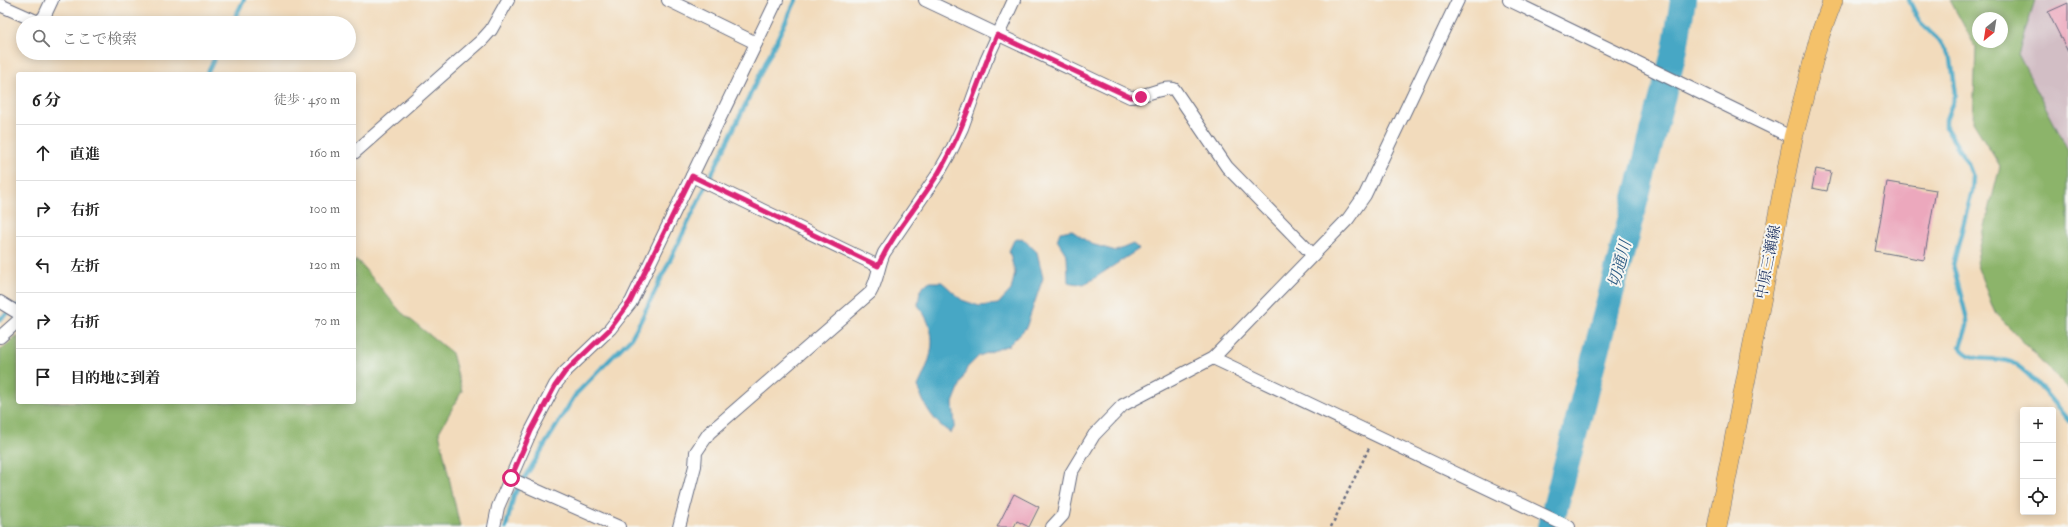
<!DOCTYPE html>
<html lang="ja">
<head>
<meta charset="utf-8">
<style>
	:root { --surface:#fff; --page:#f6f6f6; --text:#222; --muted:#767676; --line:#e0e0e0 }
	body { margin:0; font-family:"IM FELL Double Pica","Noto Serif JP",serif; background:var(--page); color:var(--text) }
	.controls { position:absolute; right:12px; bottom:12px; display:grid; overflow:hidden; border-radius:4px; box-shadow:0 2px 10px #0003 }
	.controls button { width:36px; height:36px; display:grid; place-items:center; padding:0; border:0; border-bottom:1px solid var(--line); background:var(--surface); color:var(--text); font:20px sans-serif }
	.compass { position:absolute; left:1972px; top:12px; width:36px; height:36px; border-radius:50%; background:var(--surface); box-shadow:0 2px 10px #0003; rotate:210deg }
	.stop { position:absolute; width:12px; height:12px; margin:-9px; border:3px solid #db2777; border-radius:50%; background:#fff }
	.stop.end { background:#db2777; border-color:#fff; box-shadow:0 1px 4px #0008 }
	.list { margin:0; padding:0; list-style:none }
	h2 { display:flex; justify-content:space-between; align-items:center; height:52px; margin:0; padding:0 16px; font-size:17px }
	h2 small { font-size:13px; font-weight:400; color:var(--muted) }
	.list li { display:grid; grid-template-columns:26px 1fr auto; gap:12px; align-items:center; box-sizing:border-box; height:56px; padding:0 16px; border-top:1px solid var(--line) }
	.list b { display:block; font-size:15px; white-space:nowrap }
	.list em { font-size:13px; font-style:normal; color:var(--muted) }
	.icon { flex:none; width:22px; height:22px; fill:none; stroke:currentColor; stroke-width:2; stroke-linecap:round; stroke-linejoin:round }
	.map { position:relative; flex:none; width:2068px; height:527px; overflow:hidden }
	.search { position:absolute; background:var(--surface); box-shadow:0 2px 10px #0003; left:16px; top:16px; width:340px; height:44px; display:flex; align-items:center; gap:10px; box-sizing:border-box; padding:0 14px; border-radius:22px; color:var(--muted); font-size:15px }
	.panel { position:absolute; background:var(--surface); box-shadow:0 2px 10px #0003; left:16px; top:72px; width:340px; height:332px; border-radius:4px }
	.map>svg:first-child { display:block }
</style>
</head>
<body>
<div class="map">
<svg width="2068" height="527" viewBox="0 0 2068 527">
	<rect width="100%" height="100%" fill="#f6f6f2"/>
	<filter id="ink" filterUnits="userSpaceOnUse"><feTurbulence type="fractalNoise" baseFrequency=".025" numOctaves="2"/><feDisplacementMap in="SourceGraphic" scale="8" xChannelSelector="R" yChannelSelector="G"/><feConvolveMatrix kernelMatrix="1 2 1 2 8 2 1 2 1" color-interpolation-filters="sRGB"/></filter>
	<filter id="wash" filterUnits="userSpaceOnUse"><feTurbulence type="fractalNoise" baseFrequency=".012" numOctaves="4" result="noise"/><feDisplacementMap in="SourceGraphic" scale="16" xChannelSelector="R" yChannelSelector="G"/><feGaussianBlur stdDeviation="0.9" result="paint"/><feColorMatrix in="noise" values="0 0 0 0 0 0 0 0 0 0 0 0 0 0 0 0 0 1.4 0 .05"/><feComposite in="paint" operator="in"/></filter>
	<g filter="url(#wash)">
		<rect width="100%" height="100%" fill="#f2dbbc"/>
		<polygon fill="#d2bec5" points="2035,0 2068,0 2068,150 2018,54"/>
		<g fill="#8cb46a" stroke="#547264" fill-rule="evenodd">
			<path d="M1950,0H2035L2018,54L2068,150V389L1994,311L1976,263L2000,166L1973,122L1976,48ZM1978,18H2002V42H1978Z"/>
			<polygon points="354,261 358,261 401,312 452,353 462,391 439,432 460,527 0,527 0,350 18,336 18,402 354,402"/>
		</g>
		<g fill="#46a7c5" stroke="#306b92">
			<polygon points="1071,230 1091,244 1116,251 1133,244 1139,249 1084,285 1068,282 1067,256 1057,240 1060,232"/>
			<path d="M1022,238L1037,252L1043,278L1026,328L1009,345L979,356L967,368L953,403L955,426L951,433C934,423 923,405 918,386C933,355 940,335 918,305L920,290L928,282H942L962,300L979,306L998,304L1011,290L1015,273L1009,251L1014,240Z"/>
		</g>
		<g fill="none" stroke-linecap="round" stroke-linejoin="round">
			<g stroke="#46a7c5" stroke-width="4.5">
				<path d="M1909,0L1919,21L1941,43L1951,60L1956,94L1946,119V128L1968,164L1973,177L1972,191L1953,265L1967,319V326L1960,347C1973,365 1992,355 2011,362C2028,369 2055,405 2068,420"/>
				<polyline points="232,23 244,0"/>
				<polyline points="207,74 217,53"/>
				<polyline points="0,319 18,305"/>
				<polyline points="506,527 514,495 576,394 631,338 641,320 796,0"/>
			</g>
			<polyline stroke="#46a7c5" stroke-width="26" points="1550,527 1675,49 1683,0"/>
		</g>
		<g id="blocks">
			<g fill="#eca8bd">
				<polygon points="2068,3 2068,52 2048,12"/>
				<polygon points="1816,169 1831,172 1827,191 1812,188"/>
				<polygon points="1887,182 1936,190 1924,260 1875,251"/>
				<polygon points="1014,494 1039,507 1029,527 1017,521 1014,527 997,527"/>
			</g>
		</g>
	</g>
	<g filter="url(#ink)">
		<use href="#blocks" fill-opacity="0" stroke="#666b7f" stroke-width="1"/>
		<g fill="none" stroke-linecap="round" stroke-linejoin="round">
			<g stroke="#666b7f" stroke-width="14">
				<g id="minor">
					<polyline points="668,0 756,43"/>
					<path d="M925,0L1130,97C1146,97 1162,86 1174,89L1227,167L1313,255"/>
					<polyline points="1509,0 1793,138"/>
					<polyline points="0,5 38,22 44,17 52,0"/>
					<polyline points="354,153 482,40 491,30 508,0"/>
					<polyline points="692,176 878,266"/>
					<polyline points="0,302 18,313"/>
					<polyline points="0,337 18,321"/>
					<polyline points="1213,358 1569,527"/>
					<polyline points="511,479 619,527"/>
					<polyline points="494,527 498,507 531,431 555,385 565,372 610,329 631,302 777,0"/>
					<path d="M679,527L695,466L696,452L709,433L870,293C878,280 878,266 884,253L938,174L951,151L962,128L986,61L1014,0"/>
					<polyline points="1052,527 1063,515 1071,473 1094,435 1123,405 1213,358 1348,219 1365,195 1458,0"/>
				</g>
			</g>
			<g stroke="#666b7f" stroke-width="20">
				<polyline id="primary" points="1717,527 1793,138 1820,35 1833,0"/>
			</g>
			<polyline stroke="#666b7f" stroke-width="2.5" stroke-dasharray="3 3" stroke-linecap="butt" points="1331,527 1370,446"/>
			<use href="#minor" stroke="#fff" stroke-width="12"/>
			<use href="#primary" stroke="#f4c16b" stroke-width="19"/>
		</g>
	</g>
	<g fill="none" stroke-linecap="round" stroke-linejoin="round" filter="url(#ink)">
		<path stroke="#db2777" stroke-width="5" d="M511,478L531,431L555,386L565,372L610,329L630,302L692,176L878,266C894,231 920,204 939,172C964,129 978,81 997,35L1130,97H1141"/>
	</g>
	<g text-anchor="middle" stroke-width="4" stroke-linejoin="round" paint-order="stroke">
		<g font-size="15" fill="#1b2f5e" stroke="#f6f6f2">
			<text transform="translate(1768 262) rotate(-79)" y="5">中原三瀬線</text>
		</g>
		<g font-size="16" font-style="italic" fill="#2a5982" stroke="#f6f6f2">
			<text transform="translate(1619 264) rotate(-75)" y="6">切通川</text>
		</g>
	</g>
</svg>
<div class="controls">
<button>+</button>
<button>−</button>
<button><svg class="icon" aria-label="locate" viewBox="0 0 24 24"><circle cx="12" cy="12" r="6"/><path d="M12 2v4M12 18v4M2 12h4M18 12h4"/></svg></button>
</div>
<svg class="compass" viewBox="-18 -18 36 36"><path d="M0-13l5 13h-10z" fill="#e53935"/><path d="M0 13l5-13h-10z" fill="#767676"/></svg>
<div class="stop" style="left:511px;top:478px"></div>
<div class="stop end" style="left:1141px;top:97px"></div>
<div class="search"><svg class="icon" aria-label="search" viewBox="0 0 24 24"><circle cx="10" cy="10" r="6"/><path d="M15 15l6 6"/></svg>ここで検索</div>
<section class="panel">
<h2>6 分<small>徒歩 · 450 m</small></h2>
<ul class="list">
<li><svg class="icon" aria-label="ahead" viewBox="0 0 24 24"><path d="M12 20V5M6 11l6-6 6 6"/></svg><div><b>直進</b></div><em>160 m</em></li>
<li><svg class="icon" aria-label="right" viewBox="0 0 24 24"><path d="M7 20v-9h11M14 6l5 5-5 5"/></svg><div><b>右折</b></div><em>100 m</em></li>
<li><svg class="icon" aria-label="left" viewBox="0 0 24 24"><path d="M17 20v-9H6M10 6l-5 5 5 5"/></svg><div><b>左折</b></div><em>120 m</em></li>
<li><svg class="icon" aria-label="right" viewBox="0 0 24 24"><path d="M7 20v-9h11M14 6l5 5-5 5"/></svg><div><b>右折</b></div><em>70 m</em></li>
<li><svg class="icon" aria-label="arrive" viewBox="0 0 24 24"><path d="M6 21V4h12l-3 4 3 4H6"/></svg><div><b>目的地に到着</b></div></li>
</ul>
</section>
</div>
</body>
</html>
